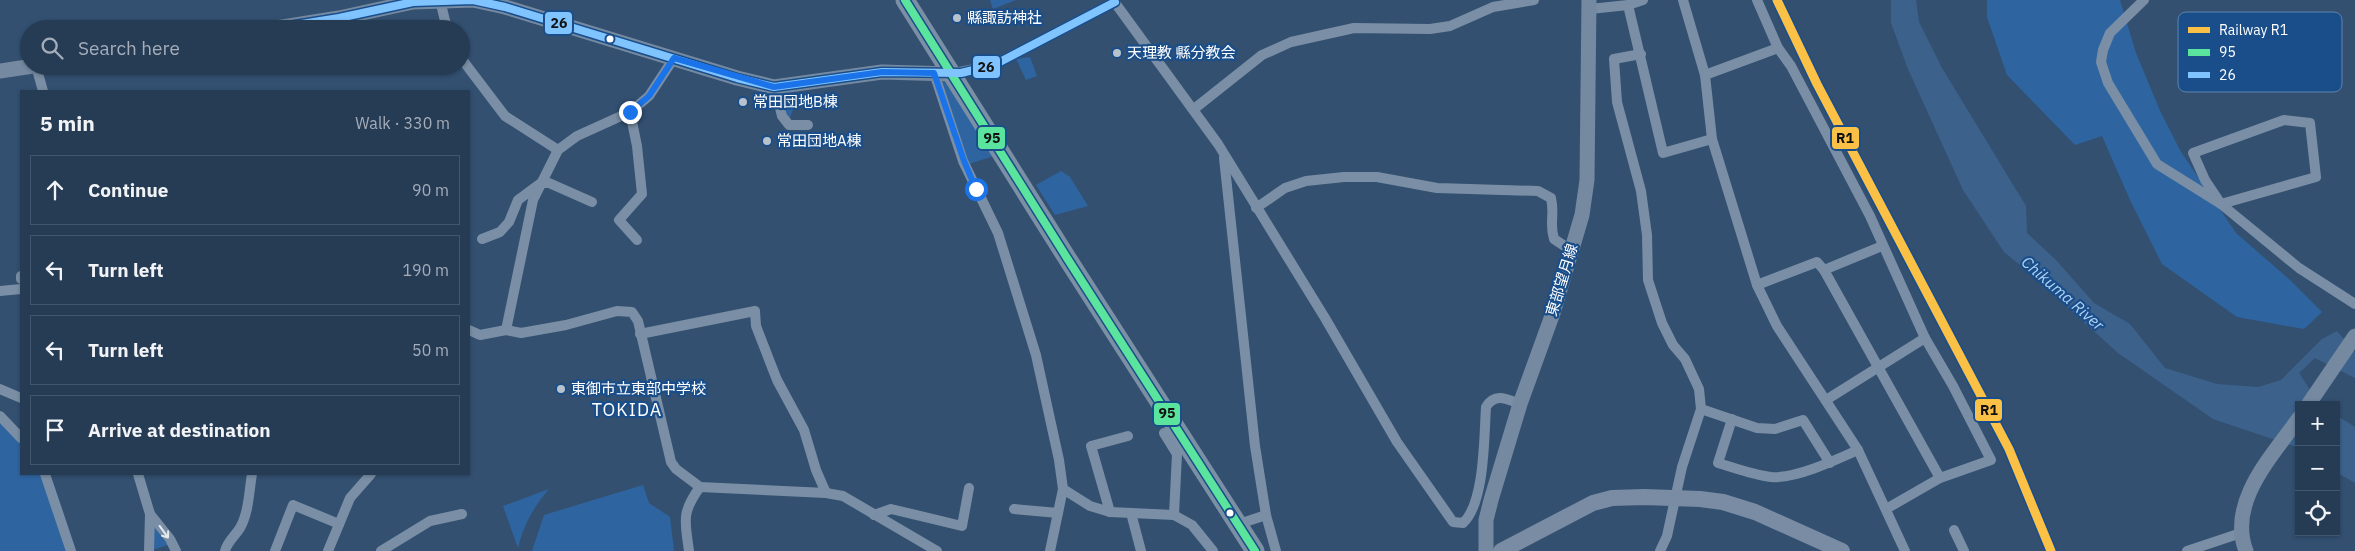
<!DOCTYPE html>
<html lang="en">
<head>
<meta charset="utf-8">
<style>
	:root { --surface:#263c55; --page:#32475f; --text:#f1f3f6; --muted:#a4adb9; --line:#42566c }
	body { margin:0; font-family:"IBM Plex Sans","Noto Sans JP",sans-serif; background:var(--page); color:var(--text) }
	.controls { position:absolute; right:15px; bottom:15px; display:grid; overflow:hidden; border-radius:0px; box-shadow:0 1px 4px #0004 }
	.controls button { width:45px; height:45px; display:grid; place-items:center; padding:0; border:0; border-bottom:1px solid var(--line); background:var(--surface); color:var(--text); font:25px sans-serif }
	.stop { position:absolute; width:15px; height:15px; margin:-11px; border:4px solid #1a73e8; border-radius:50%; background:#fff }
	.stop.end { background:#1a73e8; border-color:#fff; box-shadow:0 1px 5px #0008 }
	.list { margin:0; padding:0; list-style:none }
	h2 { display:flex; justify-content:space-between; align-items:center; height:65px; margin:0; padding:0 20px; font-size:21px }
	h2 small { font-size:16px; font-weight:400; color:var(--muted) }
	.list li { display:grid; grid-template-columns:32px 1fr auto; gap:15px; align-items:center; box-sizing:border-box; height:70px; margin:0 10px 10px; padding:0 10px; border:1px solid var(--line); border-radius:0px }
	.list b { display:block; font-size:19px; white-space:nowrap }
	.list em { font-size:16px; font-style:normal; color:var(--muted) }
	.icon { flex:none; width:28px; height:28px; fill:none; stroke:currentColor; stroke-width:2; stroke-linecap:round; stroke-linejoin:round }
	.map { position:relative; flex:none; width:2355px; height:551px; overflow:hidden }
	.search { position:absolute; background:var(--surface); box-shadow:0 1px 4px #0004; left:20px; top:20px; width:450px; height:55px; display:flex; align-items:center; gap:12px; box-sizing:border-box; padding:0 18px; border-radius:28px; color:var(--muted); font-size:19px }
	.panel { position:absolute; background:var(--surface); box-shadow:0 1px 4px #0004; left:20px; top:90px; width:450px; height:385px; border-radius:0px }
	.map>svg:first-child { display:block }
</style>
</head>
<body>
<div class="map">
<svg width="2355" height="551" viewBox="0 0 2355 551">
	<rect width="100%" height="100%" fill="#335071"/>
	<g fill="#2e65a1">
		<polygon points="990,0 1016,0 993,9"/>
		<polygon points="1987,0 2120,0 2136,53 2161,113 2181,152 2236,233 2290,280 2322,312 2304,329 2237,317 2162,264 2130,200 2102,136 2075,145 2007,75 1987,17"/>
		<polygon points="1030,57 1037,76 1026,80 1016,59"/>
		<polygon points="940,81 946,83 994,156 969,164"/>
		<polygon points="796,101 789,120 783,103"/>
		<polygon points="1061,171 1070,177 1088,206 1055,215 1036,185"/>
		<polygon points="0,423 21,444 21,474 41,474 66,551 0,551"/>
		<polygon points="643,485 649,503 670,517 674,551 532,551 544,515"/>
		<path d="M549,489C533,508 524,524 518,548L503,506Z"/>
		<polygon points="153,525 168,545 152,550"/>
	</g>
	<g fill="#3c628c">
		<polygon points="1891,0 1916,0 1919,22 1942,68 2026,206 2027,233 2056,260 2094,303 2130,324 2165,368 2217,384 2258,387 2281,380 2322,339 2337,331 2355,352 2355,378 2315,358 2299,373 2320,405 2299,405 2299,448 2213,419 2118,353 2030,273 2004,252 1963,190 1908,69 1891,23"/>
		<polygon points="2336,415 2355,427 2355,483 2336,472"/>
	</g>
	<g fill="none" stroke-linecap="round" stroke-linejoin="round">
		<g stroke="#7a8fa5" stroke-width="10">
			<polyline points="440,0 447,29"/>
			<path d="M1113,0L1218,144L1325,318L1397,442L1453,522L1463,523C1485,503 1484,436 1486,407C1495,392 1507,399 1520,404"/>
			<polyline points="1683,0 1705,75 1712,139 1757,285 1777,326 1858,450 1905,551"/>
			<polyline points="2144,0 2110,33 2103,50 2101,62 2108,83 2157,164 2221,204 2299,268 2355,304"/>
			<polyline points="1628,5 1663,153 1712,139"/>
			<polyline points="1590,9 1628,5 1643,0"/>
			<polyline points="1778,48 1791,66 1870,216 1925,338 1953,386 1991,460 1940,478 1886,509"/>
			<polyline points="1641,54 1614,59 1617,102 1641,191 1647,235 1648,280 1662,323 1673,345 1685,359 1699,389 1701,409 1682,467 1667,536 1660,551"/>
			<polyline points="461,58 505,116 558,150"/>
			<polyline points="36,66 43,91"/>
			<polyline points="934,73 963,161 998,233 1036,355 1059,460 1063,489 1050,551"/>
			<polyline points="950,74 994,65 1115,2"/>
			<polyline points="1705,75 1778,48 1757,0"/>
			<polyline points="775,87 782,116 789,125 808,125"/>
			<polyline points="1194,109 1262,55 1291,42 1354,28 1430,29 1450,26 1493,7 1534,0"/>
			<polyline points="630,112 637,146 642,194 619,220 637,240"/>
			<polygon points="2284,120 2310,123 2316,177 2221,204 2205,180 2193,153"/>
			<polyline points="1224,158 1255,446 1266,515 1276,551"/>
			<path d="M1256,208L1285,188L1306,181L1344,177H1377L1437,188L1538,191L1551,198C1555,215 1549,223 1554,239L1572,251"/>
			<polyline points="482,239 500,232 509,222 518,200 541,183 549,183 592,202"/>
			<polyline points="1824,270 1882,246"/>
			<polyline points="21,276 21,279"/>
			<polyline points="1757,285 1817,262 1824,270 1940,478"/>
			<polyline points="0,291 21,289"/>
			<polyline points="469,330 480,335 506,330 521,333 566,325 617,311 632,312 638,321 671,462 676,469 700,487 826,493 843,496 937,551"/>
			<polyline points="506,330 533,200 558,150 577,136 630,112 649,96 674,58"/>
			<polyline points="640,334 755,311 756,326 777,380 804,430 816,470 826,493"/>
			<polyline points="0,389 21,398"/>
			<polyline points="1826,400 1925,338"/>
			<polyline points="1701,409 1757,428 1775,429 1803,420 1830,463"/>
			<polyline points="0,416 21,438"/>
			<path d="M1732,419L1718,463C1735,468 1753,475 1771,477C1795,479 1836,460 1858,450"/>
			<polyline points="1164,433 1177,454 1174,515"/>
			<polyline points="45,474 71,551"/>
			<polyline points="138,474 150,514 149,551"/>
			<polyline points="1063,489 1090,506 1110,512 1174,515 1192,525 1213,551"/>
			<polyline points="1014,509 1058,513"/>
			<polyline points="1110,512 1091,446 1128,436"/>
			<polyline points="1131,513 1141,551"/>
			<polyline points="150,514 170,539 176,551"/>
			<polyline points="874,515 891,509 962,526 969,488"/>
			<polyline points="1239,524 1266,515"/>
			<polyline points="1954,530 1964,551"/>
			<path d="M225,551C227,542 235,536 240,528C249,512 249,491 252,474"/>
			<polyline points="275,551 293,505 339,524"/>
			<polyline points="328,551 350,498 371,474"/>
			<polyline points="381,551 430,521 462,514"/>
			<path d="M689,551C685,521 681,513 700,487"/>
			<polyline points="2187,551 2241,533"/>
		</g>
		<g stroke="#758aa1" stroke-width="15">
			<polyline points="270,29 339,18 413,2 473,0 505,7 737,78 774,87 882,72 950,74"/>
			<polyline points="0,71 33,66"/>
			<polyline points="2308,405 2355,336"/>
			<polyline points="1486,551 1486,520 1491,500 1520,404 1553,313 1582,215 1587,180 1589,0"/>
			<path d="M2246,551C2227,502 2273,455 2299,418"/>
		</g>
		<polyline stroke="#798ca3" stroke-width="16" points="1501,551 1593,503 1612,498 1644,497 1700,499 1723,502 1755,512 1842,551"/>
		<polyline stroke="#7b90a4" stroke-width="19" points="905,0 1067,258 1255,551"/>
		<g stroke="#1a4e8a" stroke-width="11">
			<polyline id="bus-1" points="905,0 1067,258 1255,551"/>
		</g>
		<g stroke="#1a4e8a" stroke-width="11">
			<polyline id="bus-2" points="270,29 339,18 413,2 473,0 505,7 737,78 774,87 882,72 961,73 994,65 1115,2"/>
		</g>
		<use href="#bus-1" stroke="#5ae49d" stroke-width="8"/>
		<use href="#bus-2" stroke="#80c4ff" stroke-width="8"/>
		<g stroke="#1a4e8a" stroke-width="12">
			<polyline id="rail-1" points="1777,0 1817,84 2009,449 2051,551"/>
		</g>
		<use href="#rail-1" stroke="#fbc046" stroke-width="9"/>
	</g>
	<defs><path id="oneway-shaft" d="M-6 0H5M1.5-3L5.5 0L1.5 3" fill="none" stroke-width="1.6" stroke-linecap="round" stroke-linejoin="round" transform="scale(1.25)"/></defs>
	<use stroke="#e4e9ed" href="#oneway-shaft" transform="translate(164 532) rotate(54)"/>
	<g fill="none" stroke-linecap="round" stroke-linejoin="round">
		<polyline stroke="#1a73e8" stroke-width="6" points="630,112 649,96 674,58 774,87 882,72 934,73 964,161 976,189"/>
	</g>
	<g fill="#b8c2cd" stroke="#1a4e8a" stroke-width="2">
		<circle cx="957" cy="18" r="5"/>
		<circle cx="1117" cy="53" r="5"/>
		<circle cx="743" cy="102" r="5"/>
		<circle cx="767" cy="141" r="5"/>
		<circle cx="561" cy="389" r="5"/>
	</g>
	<g fill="#fff" stroke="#1a4e8a" stroke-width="2">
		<circle cx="610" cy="39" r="4.5"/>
		<circle cx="1230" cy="513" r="4.5"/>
	</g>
	<g text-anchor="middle" stroke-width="4.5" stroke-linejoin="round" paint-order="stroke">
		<g font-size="15" fill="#fff" stroke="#1a4e8a" text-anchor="start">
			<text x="967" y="23">縣諏訪神社</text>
			<text x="1127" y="58">天理教 縣分教会</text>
			<text x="753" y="107">常田団地B棟</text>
			<text x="777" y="146">常田団地A棟</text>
			<text x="571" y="394">東御市立東部中学校</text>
		</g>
		<g font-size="15" fill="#fff" stroke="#1a4e8a">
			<text transform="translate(1562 280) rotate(-73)" y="5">東部望月線</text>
		</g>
		<g font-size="16" font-style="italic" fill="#afd1f4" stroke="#1a4e8a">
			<text transform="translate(2063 293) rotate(41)" y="6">Chikuma River</text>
		</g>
		<g font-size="18" letter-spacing="1" fill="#fff" stroke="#1a4e8a">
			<text x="627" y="416">TOKIDA</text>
		</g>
	</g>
	<rect x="2178" y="12" width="164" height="80" rx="8" fill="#1a4e8a" stroke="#5f83ad" stroke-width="1"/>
	<rect x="2188" y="27" width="22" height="6" fill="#fbc046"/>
	<rect x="2188" y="49" width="22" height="7" fill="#5ae49d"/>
	<rect x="2188" y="72" width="22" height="6" fill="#80c4ff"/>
	<g font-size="14" fill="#fff">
		<text x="2219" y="35">Railway R1</text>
		<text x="2219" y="57">95</text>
		<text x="2219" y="80">26</text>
	</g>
	<g stroke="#1a4e8a" stroke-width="2">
		<rect x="544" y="11" width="29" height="24" rx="5" fill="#80c4ff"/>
		<rect x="972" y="55" width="29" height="24" rx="5" fill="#80c4ff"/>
		<rect x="1831" y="126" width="29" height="24" rx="5" fill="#fbc046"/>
		<rect x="977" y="126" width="29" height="24" rx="5" fill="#5ae49d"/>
		<rect x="1974" y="398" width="29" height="24" rx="5" fill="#fbc046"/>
		<rect x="1153" y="402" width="28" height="24" rx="5" fill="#5ae49d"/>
	</g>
	<g font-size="14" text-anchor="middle" font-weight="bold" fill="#111">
		<text x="559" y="28">26</text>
		<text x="986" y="72">26</text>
		<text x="1845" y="143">R1</text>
		<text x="992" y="143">95</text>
		<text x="1989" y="415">R1</text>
		<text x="1167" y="418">95</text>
	</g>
</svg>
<div class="controls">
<button>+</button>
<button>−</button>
<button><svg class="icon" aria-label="locate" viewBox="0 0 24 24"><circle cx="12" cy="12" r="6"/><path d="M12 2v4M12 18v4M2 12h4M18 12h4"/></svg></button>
</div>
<div class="stop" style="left:976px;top:189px"></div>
<div class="stop end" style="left:630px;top:112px"></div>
<div class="search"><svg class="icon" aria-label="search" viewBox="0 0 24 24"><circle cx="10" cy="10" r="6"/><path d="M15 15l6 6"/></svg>Search here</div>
<section class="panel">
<h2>5 min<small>Walk · 330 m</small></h2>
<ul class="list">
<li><svg class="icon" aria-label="ahead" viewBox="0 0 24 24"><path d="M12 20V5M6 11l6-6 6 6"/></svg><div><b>Continue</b></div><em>90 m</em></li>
<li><svg class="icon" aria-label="left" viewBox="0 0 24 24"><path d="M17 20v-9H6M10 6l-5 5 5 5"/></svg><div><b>Turn left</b></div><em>190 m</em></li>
<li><svg class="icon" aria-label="left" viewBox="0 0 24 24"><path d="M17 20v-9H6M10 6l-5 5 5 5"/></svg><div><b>Turn left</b></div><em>50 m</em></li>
<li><svg class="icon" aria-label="arrive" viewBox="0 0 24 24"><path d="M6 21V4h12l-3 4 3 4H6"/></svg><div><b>Arrive at destination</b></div></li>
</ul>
</section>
</div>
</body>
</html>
